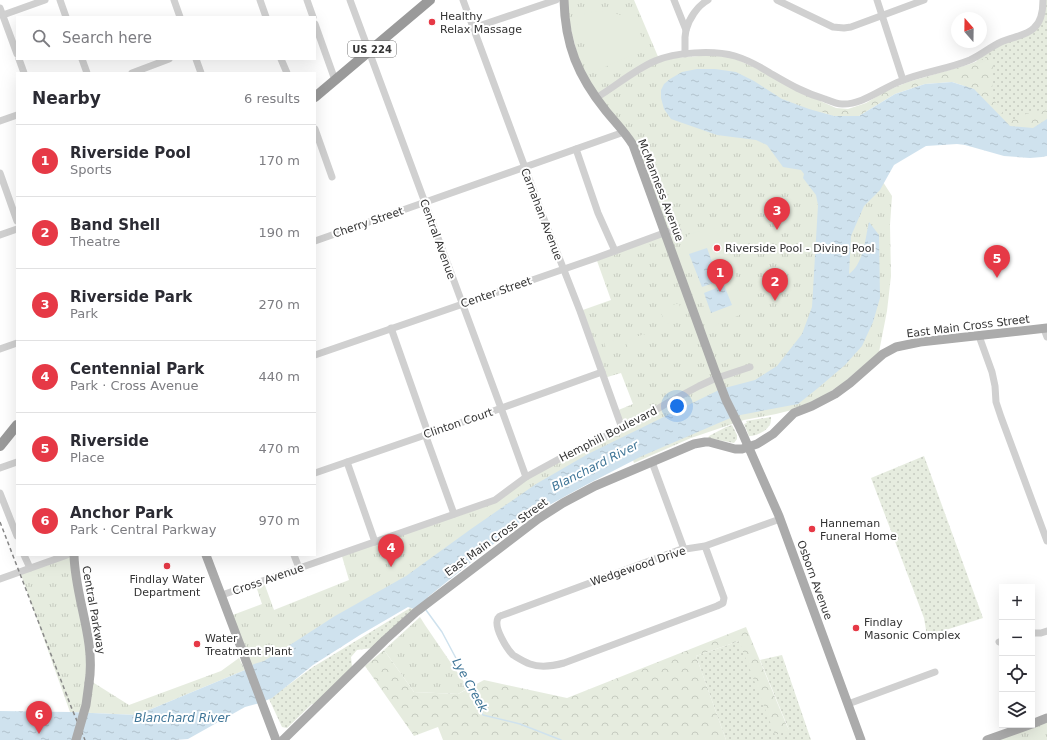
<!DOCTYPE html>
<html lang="en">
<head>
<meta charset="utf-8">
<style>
	:root { --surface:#fff; --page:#f7f7f7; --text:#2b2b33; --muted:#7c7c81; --line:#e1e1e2; --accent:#e63946 }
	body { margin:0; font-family:"DejaVu Sans",sans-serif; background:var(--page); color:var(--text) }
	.controls { position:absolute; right:12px; bottom:12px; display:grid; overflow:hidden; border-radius:0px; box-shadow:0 4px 16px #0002 }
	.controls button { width:36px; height:36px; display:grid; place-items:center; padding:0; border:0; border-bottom:1px solid var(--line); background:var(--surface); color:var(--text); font:20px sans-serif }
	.compass { position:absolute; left:951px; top:12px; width:36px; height:36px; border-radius:50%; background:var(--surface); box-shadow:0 4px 16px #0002; rotate:340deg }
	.you { position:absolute; left:677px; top:406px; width:14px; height:14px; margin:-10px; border:3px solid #fff; border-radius:50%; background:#1a73e8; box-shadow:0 0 0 6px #1a73e833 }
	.badge { display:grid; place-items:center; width:26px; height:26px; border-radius:50%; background:var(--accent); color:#fff; font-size:13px; font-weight:700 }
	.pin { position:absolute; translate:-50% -33px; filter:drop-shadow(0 1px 2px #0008) }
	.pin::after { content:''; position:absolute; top:21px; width:14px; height:12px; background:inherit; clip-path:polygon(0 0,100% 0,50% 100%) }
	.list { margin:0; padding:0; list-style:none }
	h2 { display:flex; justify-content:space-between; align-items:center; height:52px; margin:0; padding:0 16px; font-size:17px }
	h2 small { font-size:13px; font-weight:400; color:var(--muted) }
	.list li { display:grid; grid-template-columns:26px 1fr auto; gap:12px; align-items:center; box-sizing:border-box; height:72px; padding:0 16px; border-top:1px solid var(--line) }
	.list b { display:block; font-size:15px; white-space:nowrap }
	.list p { margin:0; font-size:13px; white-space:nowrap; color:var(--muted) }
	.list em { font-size:13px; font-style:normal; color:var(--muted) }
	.icon { flex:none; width:22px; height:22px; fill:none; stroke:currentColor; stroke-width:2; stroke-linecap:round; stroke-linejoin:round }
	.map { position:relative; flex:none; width:1047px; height:740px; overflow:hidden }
	.search { position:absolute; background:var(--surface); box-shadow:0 4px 16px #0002; left:16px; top:16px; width:300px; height:44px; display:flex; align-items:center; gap:10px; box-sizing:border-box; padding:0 14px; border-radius:0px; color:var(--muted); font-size:15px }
	.panel { position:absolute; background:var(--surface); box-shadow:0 4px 16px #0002; left:16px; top:72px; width:300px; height:484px; border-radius:0px }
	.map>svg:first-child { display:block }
</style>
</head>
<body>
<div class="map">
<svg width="1047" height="740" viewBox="0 0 1047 740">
	<defs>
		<pattern id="grass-dots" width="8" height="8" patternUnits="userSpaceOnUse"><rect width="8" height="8" fill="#e6ecdf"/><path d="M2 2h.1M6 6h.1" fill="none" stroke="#c6cbc0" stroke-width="1.8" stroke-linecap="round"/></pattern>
		<pattern id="forest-crowns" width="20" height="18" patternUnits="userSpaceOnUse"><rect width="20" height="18" fill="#e6ecdf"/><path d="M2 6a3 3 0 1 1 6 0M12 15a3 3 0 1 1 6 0" fill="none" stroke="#c6cbc0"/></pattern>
		<pattern id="park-tufts" width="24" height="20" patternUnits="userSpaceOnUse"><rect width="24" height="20" fill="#e6ecdf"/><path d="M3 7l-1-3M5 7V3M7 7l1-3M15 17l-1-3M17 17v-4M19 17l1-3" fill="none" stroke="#c6cbc0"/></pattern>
		<pattern id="water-ripples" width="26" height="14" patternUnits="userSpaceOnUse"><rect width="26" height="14" fill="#cfe2ee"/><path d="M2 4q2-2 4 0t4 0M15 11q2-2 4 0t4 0" fill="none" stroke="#b2c2cd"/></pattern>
	</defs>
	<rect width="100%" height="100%" fill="#fff"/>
	<g fill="url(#grass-dots)">
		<polygon points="1043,0 1047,0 1047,131 1015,140 952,107 980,55 1034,29"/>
		<path d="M771,417C771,420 771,424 769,426C765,432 756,436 749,436L744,424L747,423L746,421Z"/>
		<polygon points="732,425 737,435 737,439 734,443 708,438 709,436 726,427"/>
		<polygon points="924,456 983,618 927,636 924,618 871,478"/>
		<polygon points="410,608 414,609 372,648 357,650 351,657 352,667 314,705 312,704 287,728 282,727 269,699 313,667"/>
		<polygon points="739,641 789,730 760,660 782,655 811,740 726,740 696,656"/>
	</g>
	<g fill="url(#forest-crowns)">
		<polygon points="993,55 992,97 1003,113 1014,120 1030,112 1047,109 1047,119 1033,128 1009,126 974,89 952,82 925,84 895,94 859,116 834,116 821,112 816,99 836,108 848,109 866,103 886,91 908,82 970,64"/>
		<polygon points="746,627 789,731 775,735 739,641 696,656 726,740 443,740 438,727 414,736 365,666 384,650 414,692 458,694 484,680 567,698"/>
	</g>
	<g fill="url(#park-tufts)">
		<polygon points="564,0 634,0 659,59 725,54 821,98 821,112 834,116 859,116 865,154 892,196 890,225 891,276 887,311 879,352 842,384 823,396 792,410 776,414 744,420 691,438 634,463 629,448 253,679 230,616 262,604 255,583 263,580 274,610 349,580 341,553 495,500 526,477 622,428 616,411 633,404 621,373 604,378 580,311 611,300 596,258 664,233 633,145 583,78"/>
		<polygon points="74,555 89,642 89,683 94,683 129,705 221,671 239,658 245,670 137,715 70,712 20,572"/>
		<polygon points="420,617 425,625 468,688 458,694 414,692 384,650"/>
		<polygon points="1047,719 1047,740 987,740"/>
	</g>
	<g fill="#e6ecdf">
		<path d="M595,11C628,13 635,19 647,49L598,70L594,68L574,17Z"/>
		<polygon points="714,228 722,241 727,255 735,269 736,277 746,307 742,314 711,327 682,248 684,247 681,240 687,237 687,235 700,231 700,232 706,230 707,231"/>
		<polygon points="679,303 683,319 665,324 660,309"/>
		<polygon points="610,332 616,349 607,352 602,335"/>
		<polygon points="644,334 649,349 631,355 625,341"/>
	</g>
	<g fill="url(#water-ripples)">
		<path d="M697,69H715L736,72L754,81L782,99L809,109L834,116H859L895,94L925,84L952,82L974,89L1010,126L1033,128L1047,119V156L1042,157L1030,158L1004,156L965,145L957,144L926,146L894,165L880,190L864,206L851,236L849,274C864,263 865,239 869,222L879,235L880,298L873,322L862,346L845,365L818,388L798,404L735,416L642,456L584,486L542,509L517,525L428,597L432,605L421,614L414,609L408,607L360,635L313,665L272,698L260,703L245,707L188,739L176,740H0V711L70,712L137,715L245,670L254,664L264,661L293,643L335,616L406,576L471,529L536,484L588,454L721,389L755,380L777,366L802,334L812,307L818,205L816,195L803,178L804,174L801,170L783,167L767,145L756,140L717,135L671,119L664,109L661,98V90L664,84L670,79L682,72Z"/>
		<polygon points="707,248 719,281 702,287 689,254"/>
		<polygon points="724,285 732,305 711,313 704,293"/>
	</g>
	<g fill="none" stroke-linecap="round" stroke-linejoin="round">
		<polyline stroke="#cfe2ee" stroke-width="1.5" points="426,610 442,632 466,677 483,715 520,724 561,740"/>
		<g stroke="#d0d0d0" stroke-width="7">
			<polyline points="60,0 66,17"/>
			<polyline points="174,0 180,17"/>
			<polyline points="260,0 266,17"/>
			<polyline points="307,0 313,17"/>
			<polyline points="350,0 501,408 526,477"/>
			<polyline points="463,0 544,219 580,311 622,428"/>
			<polyline points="674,0 686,30 685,37 685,54"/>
			<polyline points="777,0 833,27 844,28 851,27 924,0"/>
			<polyline points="877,0 903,80"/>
			<polyline points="0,8 17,54"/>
			<polyline points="3,15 45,0"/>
			<polyline points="315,24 335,80"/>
			<polyline points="473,28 556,0"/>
			<path d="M686,30C689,19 697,6 708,0"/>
			<polyline points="19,59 24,73"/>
			<polyline points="82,59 87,73"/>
			<polyline points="196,59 201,73"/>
			<polyline points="281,59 287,73"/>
			<polyline points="132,73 169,59"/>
			<path d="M596,98C616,86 634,70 655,61C675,52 714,50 735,56C748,60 759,66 770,73C789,84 804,93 825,99C830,101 836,104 842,104C862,105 882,88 901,81C923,72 948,69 970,60C981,55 990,47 1001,42C1012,37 1026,36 1034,28C1042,21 1043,10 1043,0"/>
			<polyline points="0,121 17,115"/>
			<polyline points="315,129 332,177"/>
			<polyline points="576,149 598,213 615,251"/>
			<polyline points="0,173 17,221"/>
			<polyline points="0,235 17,229"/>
			<polyline points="315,241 624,132"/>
			<polyline points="391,328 428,433"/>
			<polyline points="1044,329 1047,337"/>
			<polyline points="979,336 992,372 995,386 996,402 1001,417 1047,541"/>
			<polyline points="0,349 17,343"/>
			<polyline points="315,355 596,258 664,233 675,230 678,231"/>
			<polyline points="425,434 454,514"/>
			<polyline points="347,462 375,542"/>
			<polyline points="652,462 684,549"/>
			<polyline points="0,468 17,462"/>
			<polyline points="315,473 463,422 602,372"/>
			<polyline points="0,493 17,536"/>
			<path d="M705,546L724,598L723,603L717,606L564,663C553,666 541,668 530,664C524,662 518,658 513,655C507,649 493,627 498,618C499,616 500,616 503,615L679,550L705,546L780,519"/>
			<polyline points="24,555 30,568"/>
			<polyline points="294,555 299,568"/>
			<polyline points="0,579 67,555"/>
			<polyline points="222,595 495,500 526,477 559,459 639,420 669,402 699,386 714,379 750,367"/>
			<polyline points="1032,633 1041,633 1047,631"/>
			<polyline points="999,642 1002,641"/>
			<polyline points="848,704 935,672"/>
		</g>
		<g stroke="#ababab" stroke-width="9">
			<path d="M564,0C565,45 578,76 606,111C615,122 625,132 633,145L716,374"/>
			<polyline points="741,430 779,516 861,740"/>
			<path d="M74,555C75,598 96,640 89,683"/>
			<polyline points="206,555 276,740"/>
			<polyline points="1032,724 1047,718"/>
			<polyline points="283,740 385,640 416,612 538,519 563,503 595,486 694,444 705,442 709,442 735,449 742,449 757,444 773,434 794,413 812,406 835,394 850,383 883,354 896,347 920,342 1047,328"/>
			<polyline points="987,740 1029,725"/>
		</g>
		<g stroke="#9a9a9a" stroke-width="10">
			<polyline points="315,97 430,0"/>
			<polyline points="0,446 17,425"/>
		</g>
		<polyline stroke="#888" stroke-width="1.5" stroke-dasharray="4 3" stroke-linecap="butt" points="0,522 72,709 85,740"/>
		<g stroke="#ababab" stroke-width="9">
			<polyline points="716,374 726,400 741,430"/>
			<polyline points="76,740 86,705 89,683"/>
		</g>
	</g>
	<g fill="#e63946" stroke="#fff" stroke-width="1.5">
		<circle cx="432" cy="22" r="4"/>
		<circle cx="717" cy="248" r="4"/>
		<circle cx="812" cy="529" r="4"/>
		<circle cx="167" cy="566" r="4"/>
		<circle cx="856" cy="628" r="4"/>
		<circle cx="197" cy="644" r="4"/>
	</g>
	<g text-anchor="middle" stroke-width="4" stroke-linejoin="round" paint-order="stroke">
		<rect fill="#fff" stroke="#707070" stroke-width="1" x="348" y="41" width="48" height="16" rx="3"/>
		<g font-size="10" font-weight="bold" fill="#333">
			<text x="372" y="53">US 224</text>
		</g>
		<g font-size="11" fill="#333" stroke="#fff" text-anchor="start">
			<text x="440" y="20">Healthy<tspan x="440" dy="13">Relax Massage</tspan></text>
			<text x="725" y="252">Riverside Pool - Diving Pool</text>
			<text x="820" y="527">Hanneman<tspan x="820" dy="13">Funeral Home</tspan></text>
			<text x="167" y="583" text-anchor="middle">Findlay Water<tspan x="167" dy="13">Department</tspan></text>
			<text x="864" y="626">Findlay<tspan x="864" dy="13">Masonic Complex</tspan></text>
			<text x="205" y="642">Water<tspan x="205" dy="13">Treatment Plant</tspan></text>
		</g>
		<g font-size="11" fill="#333" stroke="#fff">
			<text transform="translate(661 190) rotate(69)" y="4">McManness Avenue</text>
			<text transform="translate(542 214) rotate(69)" y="4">Carnahan Avenue</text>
			<text transform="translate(368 222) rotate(-19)" y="4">Cherry Street</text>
			<text transform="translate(438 239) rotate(70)" y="4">Central Avenue</text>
			<text transform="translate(496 292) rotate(-19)" y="4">Center Street</text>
			<text transform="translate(968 326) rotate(-7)" y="4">East Main Cross Street</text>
			<text transform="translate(458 423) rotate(-19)" y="4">Clinton Court</text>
			<text transform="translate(608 434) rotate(-27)" y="4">Hemphill Boulevard</text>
			<text transform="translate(496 537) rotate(-36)" y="4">East Main Cross Street</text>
			<text transform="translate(638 566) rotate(-19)" y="4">Wedgewood Drive</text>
			<text transform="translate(268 579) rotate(-19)" y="4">Cross Avenue</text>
			<text transform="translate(815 580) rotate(70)" y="4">Osborn Avenue</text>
			<text transform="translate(94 610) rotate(80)" y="4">Central Parkway</text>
		</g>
		<g font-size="12" font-style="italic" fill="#3f7597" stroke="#fff">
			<text transform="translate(595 466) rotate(-27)" y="4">Blanchard River</text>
			<text transform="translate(470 685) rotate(61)" y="4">Lye Creek</text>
			<text x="182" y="722">Blanchard River</text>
		</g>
	</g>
</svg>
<div class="controls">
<button>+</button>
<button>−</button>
<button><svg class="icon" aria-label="locate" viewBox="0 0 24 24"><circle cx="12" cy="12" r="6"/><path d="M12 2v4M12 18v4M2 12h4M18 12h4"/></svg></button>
<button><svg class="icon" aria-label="layers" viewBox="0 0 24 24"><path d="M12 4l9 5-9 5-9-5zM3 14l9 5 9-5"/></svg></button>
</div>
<svg class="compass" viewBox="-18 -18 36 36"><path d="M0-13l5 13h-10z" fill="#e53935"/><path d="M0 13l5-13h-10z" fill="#7c7c81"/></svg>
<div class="you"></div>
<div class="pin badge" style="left:720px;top:292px">1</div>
<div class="pin badge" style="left:775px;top:301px">2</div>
<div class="pin badge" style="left:777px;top:230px">3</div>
<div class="pin badge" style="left:391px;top:567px">4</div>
<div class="pin badge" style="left:997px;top:278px">5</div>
<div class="pin badge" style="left:39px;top:734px">6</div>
<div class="search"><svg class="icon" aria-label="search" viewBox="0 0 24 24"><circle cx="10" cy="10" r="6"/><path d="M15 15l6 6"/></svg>Search here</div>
<section class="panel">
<h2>Nearby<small>6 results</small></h2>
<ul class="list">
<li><span class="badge">1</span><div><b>Riverside Pool</b><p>Sports</p></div><em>170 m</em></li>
<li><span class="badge">2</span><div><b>Band Shell</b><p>Theatre</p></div><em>190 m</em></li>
<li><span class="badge">3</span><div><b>Riverside Park</b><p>Park</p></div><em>270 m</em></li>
<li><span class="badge">4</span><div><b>Centennial Park</b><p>Park · Cross Avenue</p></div><em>440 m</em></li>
<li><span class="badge">5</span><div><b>Riverside</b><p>Place</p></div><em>470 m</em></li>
<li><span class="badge">6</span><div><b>Anchor Park</b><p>Park · Central Parkway</p></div><em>970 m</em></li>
</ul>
</section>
</div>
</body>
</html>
